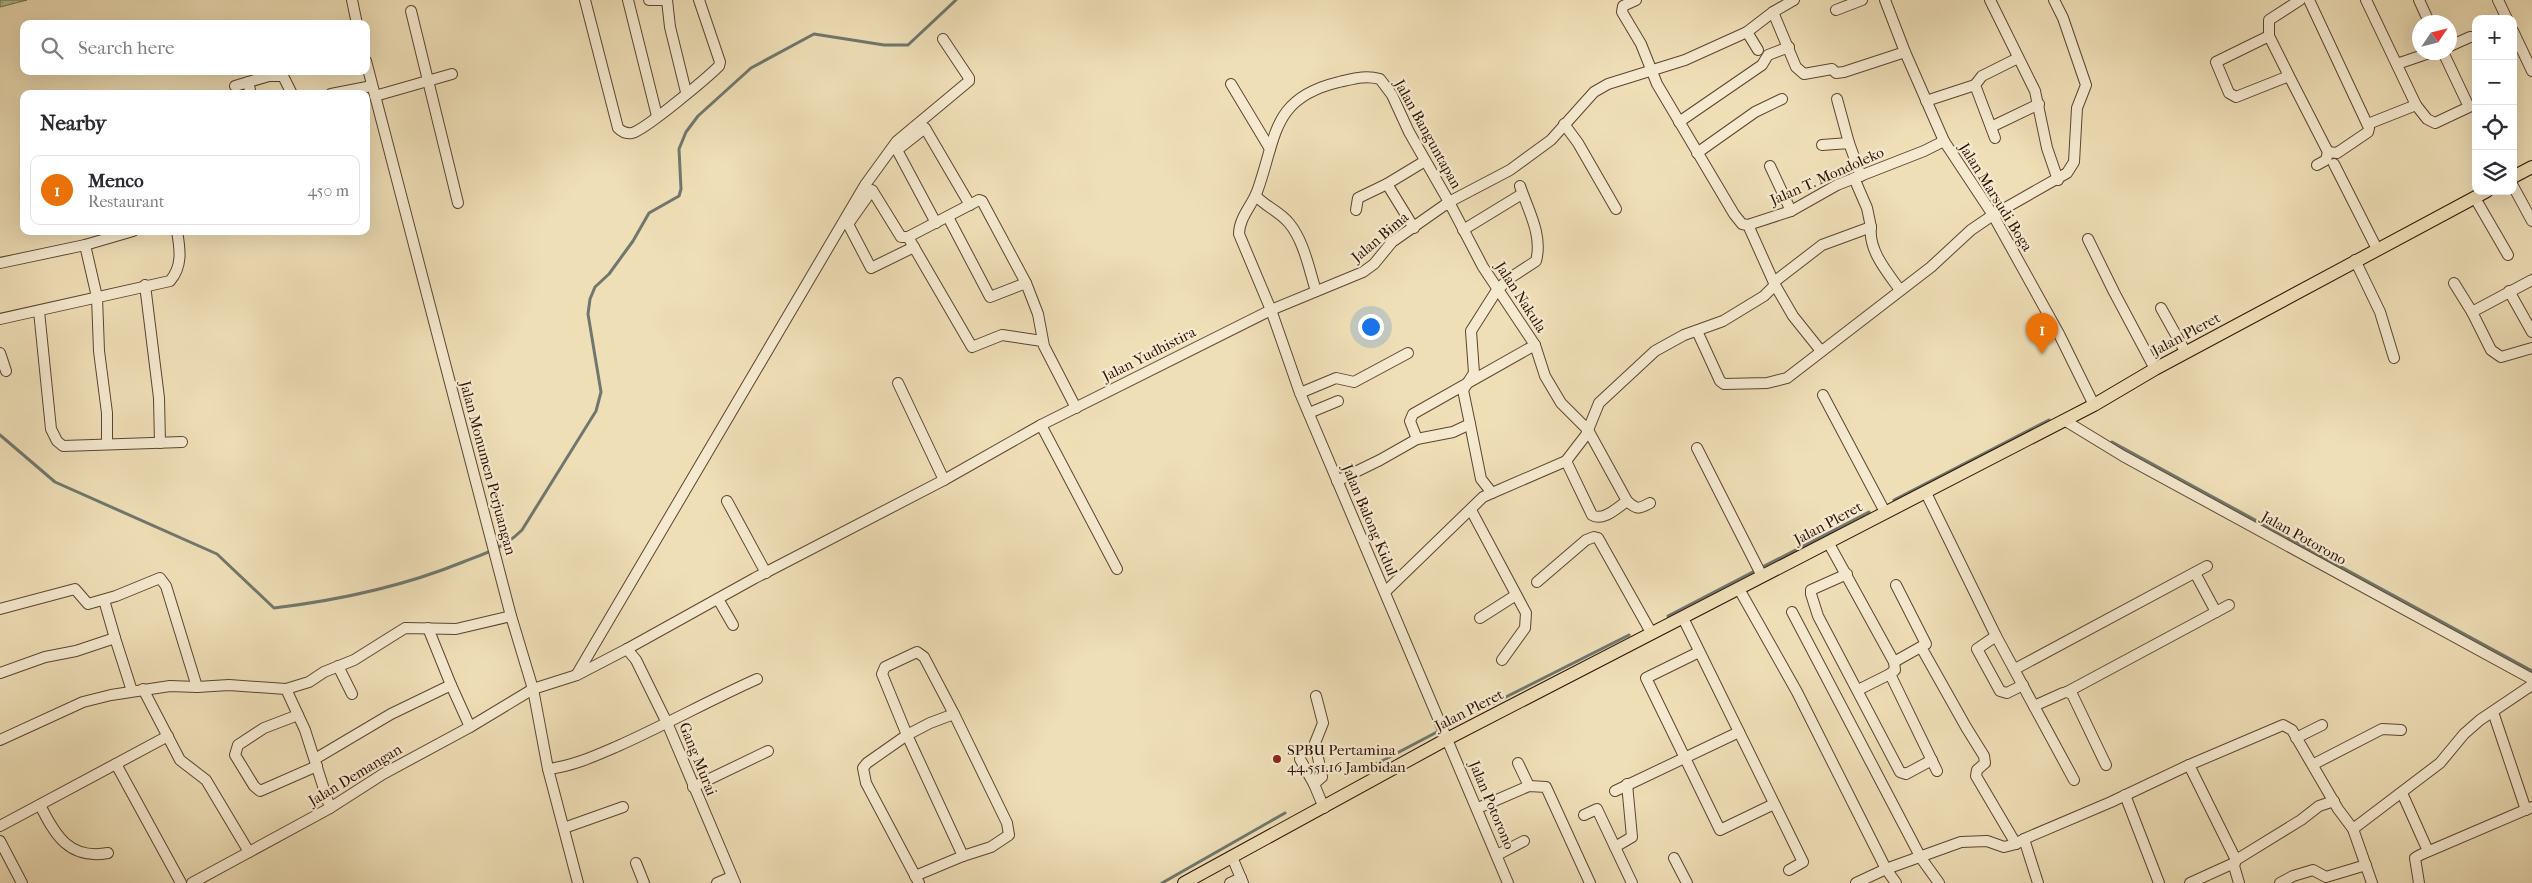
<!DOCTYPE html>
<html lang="en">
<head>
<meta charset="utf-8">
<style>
	:root { --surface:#fff; --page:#f2f2f3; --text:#2b2b33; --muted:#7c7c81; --line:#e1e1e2; --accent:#8f2418 }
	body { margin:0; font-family:"IM FELL French Canon",serif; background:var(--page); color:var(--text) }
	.controls { position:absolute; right:15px; top:15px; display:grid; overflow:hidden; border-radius:10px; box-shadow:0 5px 20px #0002 }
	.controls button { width:45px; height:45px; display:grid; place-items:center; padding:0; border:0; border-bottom:1px solid var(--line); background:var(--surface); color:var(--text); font:25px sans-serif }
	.compass { position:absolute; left:2412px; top:15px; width:45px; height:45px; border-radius:50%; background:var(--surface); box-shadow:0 5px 20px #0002; rotate:55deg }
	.you { position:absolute; left:1370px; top:326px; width:18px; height:18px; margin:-12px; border:4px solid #fff; border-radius:50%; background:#1a73e8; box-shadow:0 0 0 8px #1a73e833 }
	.badge { display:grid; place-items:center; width:32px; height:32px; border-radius:50%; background:var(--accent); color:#fff; font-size:16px; font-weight:700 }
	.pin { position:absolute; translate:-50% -41px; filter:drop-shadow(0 1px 2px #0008) }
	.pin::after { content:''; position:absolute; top:26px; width:18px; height:15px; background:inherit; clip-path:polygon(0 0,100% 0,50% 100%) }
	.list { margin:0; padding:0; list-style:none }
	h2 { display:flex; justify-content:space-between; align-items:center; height:65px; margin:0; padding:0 20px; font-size:21px }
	h2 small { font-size:16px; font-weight:400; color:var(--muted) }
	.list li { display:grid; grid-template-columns:32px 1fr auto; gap:15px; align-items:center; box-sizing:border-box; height:70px; margin:0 10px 10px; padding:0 10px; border:1px solid var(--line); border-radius:10px }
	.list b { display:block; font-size:19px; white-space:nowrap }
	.list p { margin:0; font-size:16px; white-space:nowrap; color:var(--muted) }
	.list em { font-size:16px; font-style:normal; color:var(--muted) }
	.icon { flex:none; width:28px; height:28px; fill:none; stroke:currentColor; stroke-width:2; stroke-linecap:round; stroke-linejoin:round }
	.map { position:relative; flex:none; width:2532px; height:883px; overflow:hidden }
	.search { position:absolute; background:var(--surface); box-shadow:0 5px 20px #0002; left:20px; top:20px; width:350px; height:55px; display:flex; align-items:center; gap:12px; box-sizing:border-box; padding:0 18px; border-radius:10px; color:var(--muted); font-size:19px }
	.panel { position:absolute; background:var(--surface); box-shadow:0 5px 20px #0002; left:20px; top:90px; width:350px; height:145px; border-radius:10px }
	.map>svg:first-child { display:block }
</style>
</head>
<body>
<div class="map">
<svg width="2532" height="883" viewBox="0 0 2532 883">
	<defs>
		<pattern id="park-dots" width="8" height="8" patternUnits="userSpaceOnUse" patternTransform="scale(1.25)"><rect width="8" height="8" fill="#b2c393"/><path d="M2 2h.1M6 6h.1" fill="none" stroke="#99a67d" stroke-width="1.8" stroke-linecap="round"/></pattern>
	</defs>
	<rect width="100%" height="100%" fill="#efdfb7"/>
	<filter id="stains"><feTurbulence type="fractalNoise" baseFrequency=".004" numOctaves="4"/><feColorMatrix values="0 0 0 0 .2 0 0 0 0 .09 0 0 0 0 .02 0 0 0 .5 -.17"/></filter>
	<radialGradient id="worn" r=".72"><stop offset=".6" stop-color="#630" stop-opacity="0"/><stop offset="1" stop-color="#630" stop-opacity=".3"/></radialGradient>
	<polygon fill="url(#park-dots)" stroke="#706a4b" points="0,0 27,0 0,7"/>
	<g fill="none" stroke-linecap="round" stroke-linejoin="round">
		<g stroke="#70776e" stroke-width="3">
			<path d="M0,435L55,482L217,554L274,608C340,600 402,587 463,562C486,553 504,548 522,530L596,411L601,392L588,314L590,299L595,287L609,274L633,241L649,213L679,196L681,189L679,149L686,132L698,116L751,68L814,34L884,45H908L956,0"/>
			<polyline points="2112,442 2532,671"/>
			<polyline points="1894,500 2049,420"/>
			<polyline points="1668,616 1869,512"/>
			<polyline points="1472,714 1629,635"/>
			<polyline points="1361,772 1437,732"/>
			<polyline points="1162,883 1285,813"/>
		</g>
		<g stroke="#5e4430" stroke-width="12">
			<g id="minor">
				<polyline points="352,0 357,24"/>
				<path d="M585,0L618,128C622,132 627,134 632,133C645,130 708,77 719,66L720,62L699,0"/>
				<polyline points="628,0 657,116"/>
				<polyline points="649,0 666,0"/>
				<polyline points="667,0 670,27 686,92"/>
				<polyline points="1885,0 1905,52 1944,141 1993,215 2059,334 2094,405"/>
				<polyline points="1990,0 2035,91 2047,148 2058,180"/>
				<polyline points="2309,0 2369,128 2368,132 2337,153 2328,152"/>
				<polyline points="2366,0 2416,105 2368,124"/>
				<polyline points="2419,0 2429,22"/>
				<polyline points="2498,0 2507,19"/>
				<polyline points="1836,10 1862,0"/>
				<polyline points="411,11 458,203"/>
				<polyline points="1773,12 1796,67 1804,74 1832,69 1836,73 1844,72 1905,52"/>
				<polyline points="2513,31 2532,71"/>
				<polyline points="1747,32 1758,50"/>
				<polyline points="2269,36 2269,20 2300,0"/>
				<polyline points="2450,46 2470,37 2476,37"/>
				<polyline points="366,61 511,616 533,689 548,769 578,883"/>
				<polyline points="2397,64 2432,52"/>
				<polyline points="2289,76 2269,36 2216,62 2229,93 2236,97 2289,76 2328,152"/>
				<polyline points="248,82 251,94"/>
				<polyline points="1231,84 1270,149"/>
				<polyline points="235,86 269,76 283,76 292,94"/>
				<polyline points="331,94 372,86"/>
				<polyline points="375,96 452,74"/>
				<polyline points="1837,99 1849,143"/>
				<polyline points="1926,101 1975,85"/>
				<polyline points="2416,105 2427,119 2435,123 2469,107 2443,52"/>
				<polyline points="1679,122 1762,65 1768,55 1789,47"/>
				<polyline points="1564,124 1578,143 1616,209"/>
				<polyline points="1991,127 2039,104"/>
				<polyline points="1995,138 1975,85 1982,76 2018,58"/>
				<polyline points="1822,145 1849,143 1861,176"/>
				<polyline points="1697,153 1755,112 1782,99"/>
				<polyline points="2334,164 2377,249"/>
				<polyline points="2317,165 2326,160 2328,152"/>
				<polyline points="1770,166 1791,211"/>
				<polyline points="1387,184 1414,228"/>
				<polyline points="2513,186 2532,221"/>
				<path d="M1256,196C1266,207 1279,211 1289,223C1304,241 1309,269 1316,291"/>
				<polyline points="2475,198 2508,255"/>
				<polyline points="1356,210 1358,198 1387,184 1425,161"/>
				<polyline points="948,217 990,297 1026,283"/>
				<polyline points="936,223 897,150 925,128 970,205"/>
				<polyline points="1748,225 1791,211 1837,185 1924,151 1944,141"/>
				<path d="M1871,227C1868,250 1887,272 1900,290"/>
				<polyline points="1463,230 1522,194"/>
				<polyline points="908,237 901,237 872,190 848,224 871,268 914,247"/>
				<polyline points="2088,239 2114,292 2155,369"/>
				<polyline points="85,245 97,297 99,351 107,413 107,444"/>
				<polyline points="2355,260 2380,312 2394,358"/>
				<polyline points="0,263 85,245 133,231"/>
				<polyline points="1774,282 1822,245 1871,227 1867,208 1854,178"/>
				<polyline points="2454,283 2472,312 2532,280"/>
				<polyline points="145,285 159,398 160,443"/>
				<polyline points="1775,285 1793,316 1821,351"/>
				<polyline points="2509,291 2532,332"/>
				<polyline points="2161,308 2186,353"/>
				<polyline points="39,311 51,429 57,441 63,446 182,442"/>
				<polyline points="2472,312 2491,350 2501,357 2532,348"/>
				<path d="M0,319L170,281C183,266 180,249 177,231"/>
				<polyline points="1697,331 1720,381 1724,384 1767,383 1787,378 1931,267 1971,230 1993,215 2067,173 2074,162 2077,108 2086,85 2063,18 2054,0"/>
				<polyline points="1042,341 1002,335 972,347 908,237 979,200 982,201 1026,283 1038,314 1044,346 1076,408"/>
				<polyline points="0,353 6,371"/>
				<polyline points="898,383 944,480"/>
				<polyline points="1300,393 1336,378 1354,382 1408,353"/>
				<polyline points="1823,395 1885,512"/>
				<polyline points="1309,413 1338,401"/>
				<polyline points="2064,420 2123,456 2532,679"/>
				<path d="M1470,424L1463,390L1474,373L1471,331L1497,290L1510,278L1536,261C1543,235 1528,210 1520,186"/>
				<polyline points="1041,425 1117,569"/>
				<polyline points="1417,439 1410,421 1413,414 1535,345"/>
				<polyline points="1697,448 1762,576"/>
				<path d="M1566,461L1592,515C1603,522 1618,507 1627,501"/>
				<polyline points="1337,481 1380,460 1417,439 1453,432 1470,424 1481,479 1492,493 1483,497 1385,592"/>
				<polyline points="1492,493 1566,461 1586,435 1599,403 1655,351 1684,335 1723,321 1764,296 1775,285 1748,225 1742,224 1734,214 1657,84 1641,44 1622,12 1623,6 1636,0"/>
				<polyline points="1926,493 1996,636 2074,780"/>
				<polyline points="727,501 766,573"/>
				<polyline points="1471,510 1526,613 1525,628 1502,660"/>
				<polyline points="1828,542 1894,662 1926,644 1896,585"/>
				<polyline points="2195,573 2216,612"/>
				<polyline points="1847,574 1811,590 1811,594 1818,616 1900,772 1906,774 1932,760"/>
				<polyline points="1537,582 1586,540 1594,537 1598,538 1652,634"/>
				<polyline points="1739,589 1797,692 1886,869 1896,883"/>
				<polyline points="718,599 733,625"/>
				<polyline points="104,600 115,638"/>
				<polyline points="0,609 75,589 88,604 116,596 160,578 166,586 197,687"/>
				<polyline points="1792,612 1921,858 1939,883"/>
				<polyline points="1480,618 1516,595"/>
				<polyline points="1683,618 1803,862 1789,870"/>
				<polyline points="1996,636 1977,649 2000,691 2007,693 2023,685"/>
				<polyline points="1921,647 1966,727 1984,756 1985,763 1977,770 1976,776 2016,844"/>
				<polyline points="627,649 636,660 668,725 735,883"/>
				<polyline points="1699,652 1646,678 1720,830 1774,804"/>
				<polyline points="1894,662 1895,670 1890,674 1937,771"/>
				<polyline points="338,666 352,694"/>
				<polyline points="2015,669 2207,566"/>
				<polyline points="0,673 45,657 76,651 115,638 132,691"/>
				<polyline points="577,674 865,185 897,141 969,81 969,78 943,39"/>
				<polyline points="451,685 470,727"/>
				<polyline points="143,689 180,760 206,780 249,852"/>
				<polyline points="286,689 309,682 324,672 354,660 405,628 456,629 511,616"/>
				<polyline points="1858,690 1890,674"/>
				<polyline points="2067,692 2229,605"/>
				<polyline points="2034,706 2063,693 2067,692 2072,694 2106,765"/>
				<polyline points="2493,712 2526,810"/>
				<polyline points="298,715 264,728 238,745 235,755 254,786 260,791 317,766"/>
				<polyline points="2296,738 2322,725"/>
				<polyline points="0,740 83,702 111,695 170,686 197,687 229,685 286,689 305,730 330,808"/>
				<polyline points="315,759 391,714 451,685 428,628"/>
				<polyline points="1300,759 1314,784 1324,808"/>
				<polyline points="1518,763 1529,786"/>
				<polyline points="116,764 181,883"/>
				<polyline points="2314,764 2382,729 2401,730"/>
				<polyline points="2189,765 2236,860"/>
				<path d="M548,769C573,766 595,756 618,746C665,725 710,700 757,679"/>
				<polyline points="1314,784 1322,777 1315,743 1323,723 1316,696"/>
				<polyline points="693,787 768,751"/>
				<polyline points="1615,791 1739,732"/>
				<polyline points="2402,793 2428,851"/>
				<polyline points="2125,795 2159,883"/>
				<path d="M40,805C55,835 69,860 108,853"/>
				<polyline points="1478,808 1529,786 1546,787 1590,883"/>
				<polyline points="1584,815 1597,809 1632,883"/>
				<polyline points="0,826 168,736"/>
				<polyline points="564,828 623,807"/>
				<polyline points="2353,829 2440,763 2464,734 2480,720 2532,685"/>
				<polyline points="2024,839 2038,883"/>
				<polyline points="0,841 22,883"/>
				<polyline points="1615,847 1632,837 1627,784"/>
				<polyline points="1497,855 1524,841"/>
				<polyline points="1232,857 1243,883"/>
				<polyline points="1674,858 1687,883"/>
				<polyline points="636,863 644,883"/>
				<polyline points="915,876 963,856 991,847 1009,835 1007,823 954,714"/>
				<path d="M192,883L330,808L383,774L470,727L533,689L577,675L627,649L755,578L944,480L1041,425L1271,310L1363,272L1374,264L1392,242L1449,202L1483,267L1535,345L1545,376L1561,403L1588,430L1627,501C1637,510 1639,509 1650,503"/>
				<polyline points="717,883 731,877"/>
				<polyline points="919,883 866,783 863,768 867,763 907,735 882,674 885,667 917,652 924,657 954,714 930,723 907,735 963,856"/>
				<polyline points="1230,883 1241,878"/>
				<path d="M1508,883L1300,393L1271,310L1239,234C1239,217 1253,205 1258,189C1277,135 1272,98 1339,82C1353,79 1365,75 1380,79L1392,95L1409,132L1449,202L1510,170L1551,140L1594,92L1608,84L1685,60L1747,32L1773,12L1794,0"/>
				<polyline points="1856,883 1886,869 1961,842 1987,841 2004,847 2016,844 2024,839 2111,802 2189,765 2283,725 2292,730 2338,809 2353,829 2372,883"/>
				<polyline points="2190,883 2234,863"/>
				<polyline points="2239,883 2234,866 2236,860 2301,820 2319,806 2334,801"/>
				<polyline points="2280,883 2293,876 2313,870 2326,877 2366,865"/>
				<polyline points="2419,883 2415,858 2420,855 2532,807"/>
			</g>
		</g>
		<g stroke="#2d1003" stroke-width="14">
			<g id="major">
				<polyline points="2513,177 2532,167"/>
				<polyline points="1184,883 1447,739 2094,405 2155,369 2487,191"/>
			</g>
		</g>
		<use href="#minor" stroke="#f5ead0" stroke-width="10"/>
		<use href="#major" stroke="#efdfb7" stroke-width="12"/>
	</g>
	<circle fill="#8f2418" stroke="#f5ead0" stroke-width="2" cx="1277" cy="759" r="5"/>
	<g text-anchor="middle" stroke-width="4.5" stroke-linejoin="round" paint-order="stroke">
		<g font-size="15" fill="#2d1003" stroke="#f5ead0">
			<text transform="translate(1428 134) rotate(61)" y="5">Jalan Banguntapan</text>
			<text transform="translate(1827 176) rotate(-24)" y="5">Jalan T. Mondoleko</text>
			<text transform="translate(1996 197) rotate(58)" y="5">Jalan Marsudi Boga</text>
			<text transform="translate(1380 237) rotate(-40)" y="5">Jalan Bima</text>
			<text transform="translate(1521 297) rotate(57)" y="5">Jalan Nakula</text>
			<text transform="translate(2186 334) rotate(-28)" y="5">Jalan Pleret</text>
			<text transform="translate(1149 354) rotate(-27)" y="5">Jalan Yudhistira</text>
			<text transform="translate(488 468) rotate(75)" y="5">Jalan Monumen Perjuangan</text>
			<text transform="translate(1370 520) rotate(67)" y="5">Jalan Balong Kidul</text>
			<text transform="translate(1828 523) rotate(-28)" y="5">Jalan Pleret</text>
			<text transform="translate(2304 538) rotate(29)" y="5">Jalan Potorono</text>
			<text transform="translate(1469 710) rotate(-27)" y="5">Jalan Pleret</text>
			<text transform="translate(698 759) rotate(68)" y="5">Gang Murai</text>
			<text transform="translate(355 775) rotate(-31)" y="5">Jalan Demangan</text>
			<text transform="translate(1492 805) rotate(67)" y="5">Jalan Potorono</text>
		</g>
		<g font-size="15" fill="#2d1003" stroke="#f5ead0" text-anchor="start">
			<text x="1287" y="755">SPBU Pertamina<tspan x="1287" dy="17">44.551.16 Jambidan</tspan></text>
		</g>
	</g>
	<rect width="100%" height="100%" filter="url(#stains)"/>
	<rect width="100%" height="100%" fill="url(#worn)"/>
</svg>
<div class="controls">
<button>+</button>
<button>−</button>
<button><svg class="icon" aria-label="locate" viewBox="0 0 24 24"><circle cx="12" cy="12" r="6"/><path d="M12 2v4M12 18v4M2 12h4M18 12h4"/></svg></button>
<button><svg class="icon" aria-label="layers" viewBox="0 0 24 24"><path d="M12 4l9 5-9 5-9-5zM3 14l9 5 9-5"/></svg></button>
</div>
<svg class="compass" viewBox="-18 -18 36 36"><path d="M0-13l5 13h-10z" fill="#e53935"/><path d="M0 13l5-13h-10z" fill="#7c7c81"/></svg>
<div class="you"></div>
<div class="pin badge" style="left:2042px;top:354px;background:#e8710a">1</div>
<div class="search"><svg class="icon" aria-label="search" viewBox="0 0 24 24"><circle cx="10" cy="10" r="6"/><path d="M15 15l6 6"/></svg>Search here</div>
<section class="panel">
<h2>Nearby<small></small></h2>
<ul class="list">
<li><span class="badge" style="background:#e8710a">1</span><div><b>Menco</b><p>Restaurant</p></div><em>450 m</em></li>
</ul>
</section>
</div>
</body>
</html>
